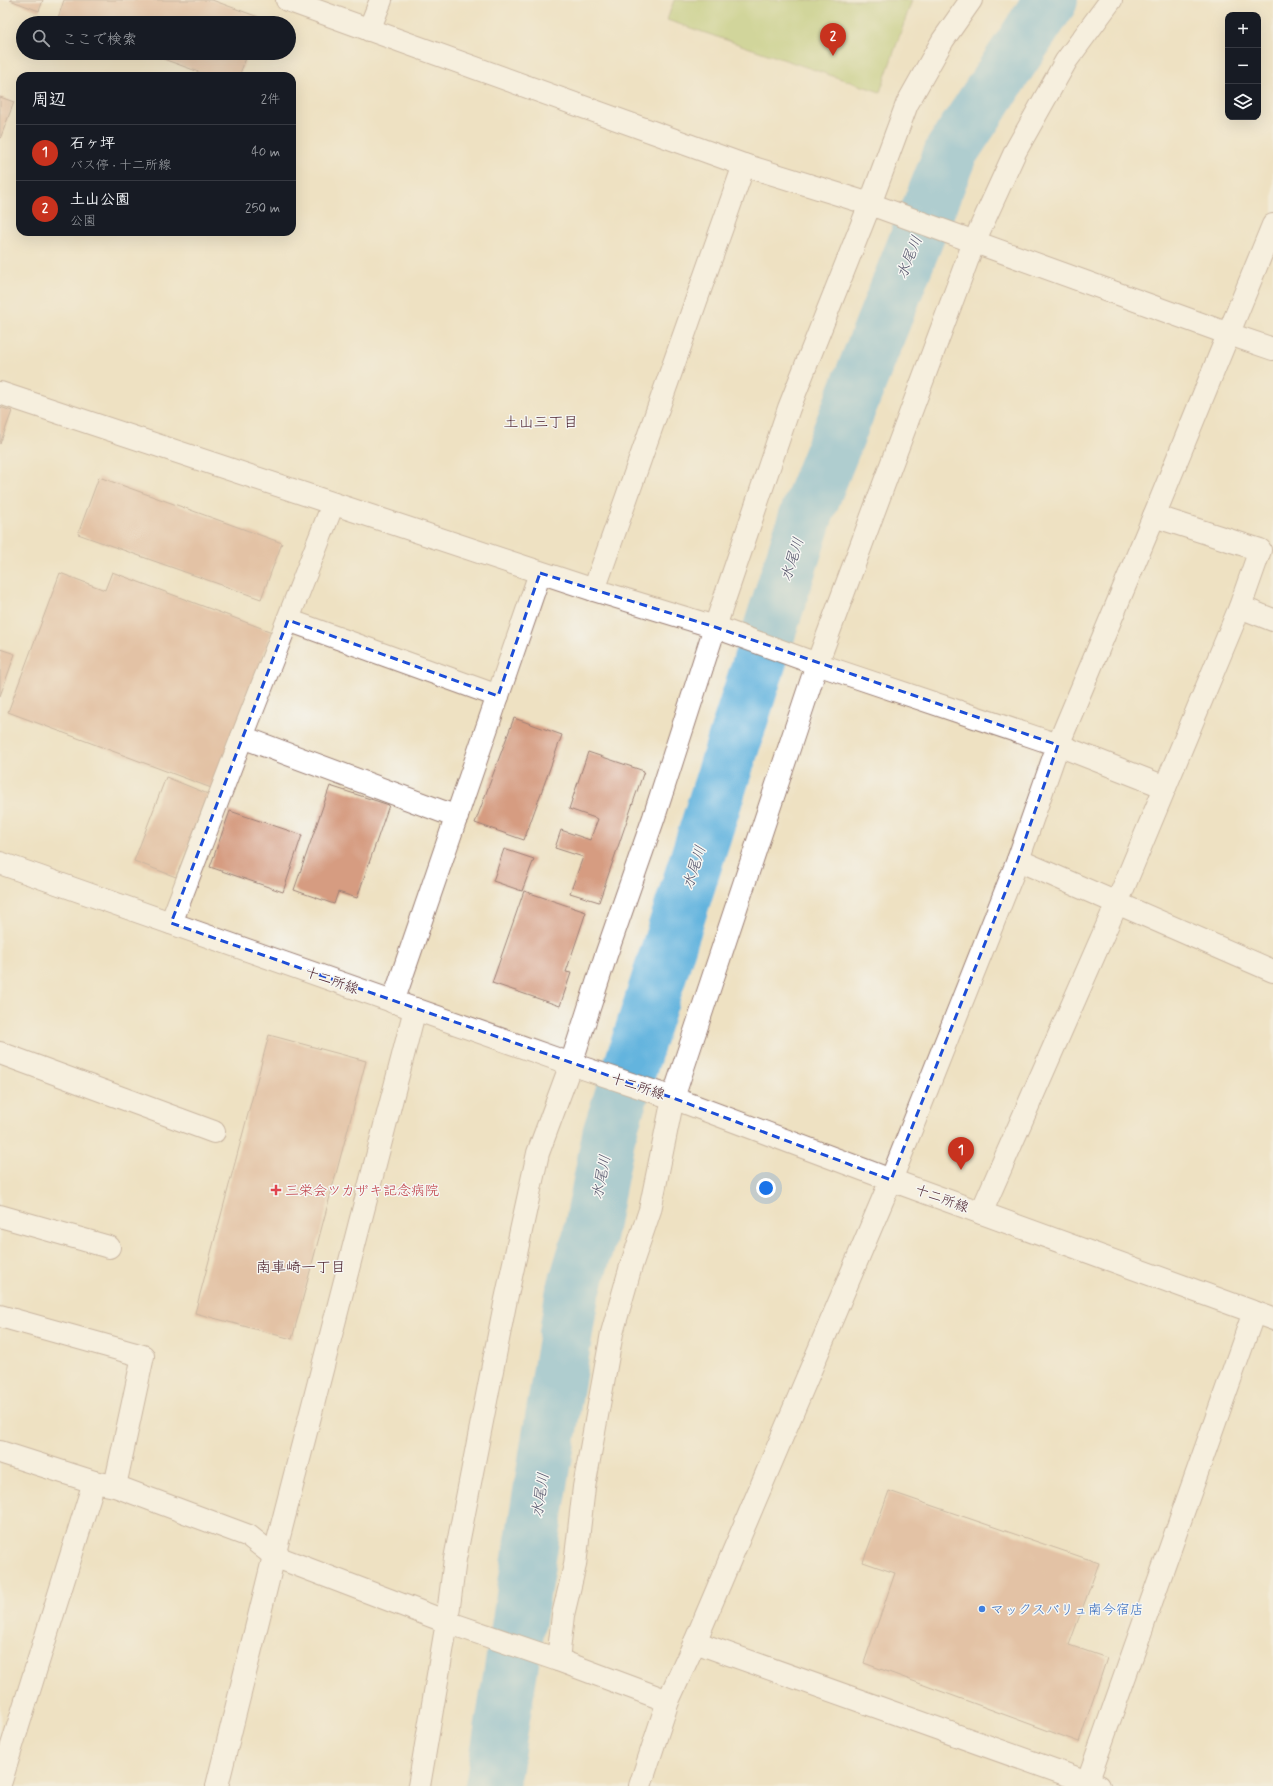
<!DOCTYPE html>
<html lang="ja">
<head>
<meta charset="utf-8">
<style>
	:root { --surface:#171b24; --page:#20242c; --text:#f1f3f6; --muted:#9ea1a6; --line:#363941; --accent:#c8321e }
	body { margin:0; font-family:Mynerve,"Klee One",sans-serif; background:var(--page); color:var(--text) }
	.controls { position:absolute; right:12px; top:12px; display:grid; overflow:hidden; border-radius:8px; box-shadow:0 4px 16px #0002 }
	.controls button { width:36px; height:36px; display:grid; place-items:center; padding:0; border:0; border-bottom:1px solid var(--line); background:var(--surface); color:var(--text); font:20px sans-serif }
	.you { position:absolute; left:766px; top:1188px; width:14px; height:14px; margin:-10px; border:3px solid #fff; border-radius:50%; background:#1a73e8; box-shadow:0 0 0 6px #1a73e833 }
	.badge { display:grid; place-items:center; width:26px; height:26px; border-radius:50%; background:var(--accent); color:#fff; font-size:13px; font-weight:700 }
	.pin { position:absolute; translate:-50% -33px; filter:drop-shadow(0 1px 2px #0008) }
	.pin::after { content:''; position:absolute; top:21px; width:14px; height:12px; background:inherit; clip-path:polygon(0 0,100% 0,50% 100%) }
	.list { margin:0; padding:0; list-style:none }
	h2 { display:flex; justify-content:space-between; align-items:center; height:52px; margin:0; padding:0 16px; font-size:17px }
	h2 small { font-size:13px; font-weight:400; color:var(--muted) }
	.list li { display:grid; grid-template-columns:26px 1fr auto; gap:12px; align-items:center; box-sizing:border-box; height:56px; padding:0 16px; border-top:1px solid var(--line) }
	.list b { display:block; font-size:15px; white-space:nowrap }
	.list p { margin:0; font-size:13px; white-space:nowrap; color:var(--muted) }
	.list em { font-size:13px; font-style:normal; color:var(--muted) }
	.icon { flex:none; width:22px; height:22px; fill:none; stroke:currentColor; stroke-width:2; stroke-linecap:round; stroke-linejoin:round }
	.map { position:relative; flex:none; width:1273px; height:1786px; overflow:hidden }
	.search { position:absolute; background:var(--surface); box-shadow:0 4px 16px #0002; left:16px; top:16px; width:280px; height:44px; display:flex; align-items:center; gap:10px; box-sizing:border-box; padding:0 14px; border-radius:22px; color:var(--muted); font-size:15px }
	.panel { position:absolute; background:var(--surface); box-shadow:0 4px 16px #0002; left:16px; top:72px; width:280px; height:164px; border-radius:12px }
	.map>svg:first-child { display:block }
</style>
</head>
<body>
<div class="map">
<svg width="1273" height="1786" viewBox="0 0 1273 1786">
	<rect width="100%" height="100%" fill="#f6f6f2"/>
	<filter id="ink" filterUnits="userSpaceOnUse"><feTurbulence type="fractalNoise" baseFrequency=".025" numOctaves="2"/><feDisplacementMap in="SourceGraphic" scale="8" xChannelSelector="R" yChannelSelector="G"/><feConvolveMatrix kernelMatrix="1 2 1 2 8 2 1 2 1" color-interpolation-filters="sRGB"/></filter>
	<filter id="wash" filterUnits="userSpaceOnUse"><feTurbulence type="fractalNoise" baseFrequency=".012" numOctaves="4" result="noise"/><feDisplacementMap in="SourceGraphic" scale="16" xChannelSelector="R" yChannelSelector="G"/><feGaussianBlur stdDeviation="0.9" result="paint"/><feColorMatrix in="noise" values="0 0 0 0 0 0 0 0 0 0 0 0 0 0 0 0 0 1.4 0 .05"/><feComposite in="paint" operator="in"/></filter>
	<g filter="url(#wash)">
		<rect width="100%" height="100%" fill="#eee1c2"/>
		<polygon fill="#aec66b" stroke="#7c724b" points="674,0 912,0 880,92 667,20"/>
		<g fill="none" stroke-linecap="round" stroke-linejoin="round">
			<polyline stroke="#63b4de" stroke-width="54" points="492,1786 572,1295 589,1238 609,1134 806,516 951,152 1051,0"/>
		</g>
		<g id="blocks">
			<g fill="#d69c81">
				<polygon points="10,0 43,0 39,11"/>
				<polygon points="64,0 212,0 261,18 259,23 64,23 57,21"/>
				<polygon points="147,53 248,53 239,76 210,76"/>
				<polygon points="0,97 14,102 0,139"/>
				<polygon points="0,407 12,411 0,444"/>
				<polygon points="99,477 282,543 261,599 78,534"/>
				<polygon points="112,572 272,632 214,789 8,712 60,573 105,590"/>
				<polygon points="0,649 15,654 0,696"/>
				<polygon points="514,718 562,735 524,840 475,823"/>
				<polygon points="588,752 644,771 599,902 570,893 583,857 555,848 561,830 590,840 598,819 569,809"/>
				<polygon points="166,777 208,794 176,877 134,861"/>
				<polygon points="330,786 389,805 357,898 338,892 334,904 294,890"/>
				<polygon points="230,811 302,835 283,892 210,867"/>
				<polygon points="504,849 534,859 522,891 493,881"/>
				<polygon points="524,891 586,912 566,972 571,973 560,1006 492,983"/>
				<polygon points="269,1035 366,1061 292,1339 195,1313"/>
				<polygon points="889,1491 1099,1563 1069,1645 1107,1658 1079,1742 864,1663 895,1573 863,1562"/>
			</g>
		</g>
	</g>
	<g filter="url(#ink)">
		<use href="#blocks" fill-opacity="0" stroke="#9c8076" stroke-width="1"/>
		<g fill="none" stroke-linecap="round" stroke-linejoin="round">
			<g stroke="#9c8076" stroke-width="24">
				<g id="minor">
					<polyline points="287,0 744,165 870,204 1229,334 1273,349"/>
					<polyline points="369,30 381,0"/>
					<polyline points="0,393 594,590 715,627 817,664 1058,745 1165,787"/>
					<polyline points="594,590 744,165"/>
					<polyline points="1240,607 1273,620"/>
					<polyline points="288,620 498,696"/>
					<polyline points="242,737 457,817"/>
					<polyline points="1018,860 1273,971"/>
					<polyline points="0,863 571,1064 673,1098 891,1180 1273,1319"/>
					<polyline points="171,923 242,737 333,504"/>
					<polyline points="393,1002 540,573"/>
					<polyline points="0,1053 214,1132"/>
					<polyline points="981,1213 1117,903 1240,607 1260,550 1154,516"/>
					<polyline points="0,1216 109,1247"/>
					<polyline points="0,1316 143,1356 115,1486"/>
					<polyline points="0,1452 94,1482 115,1486 249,1536 274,1556 447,1622 558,1660 668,1701"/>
					<polyline points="695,1642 1099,1786"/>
					<polyline points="558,1660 563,1615 575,1565 584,1487 612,1333 631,1266 650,1210 673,1098 817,664 974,242 1016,150 1066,61 1111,0"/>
					<polyline points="0,1784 94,1482"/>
					<polyline points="217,1786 274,1556 415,1009"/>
					<polyline points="419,1786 447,1622 455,1559 505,1304 538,1153 571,1064 606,955 654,817 715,627 789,408 870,204 907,104 943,40 971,0"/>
					<polyline points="640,1786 668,1701 695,1642 891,1180 1018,860 1058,745 1154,516 1273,225"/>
					<polyline points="1086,1786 1254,1312"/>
				</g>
			</g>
			<use href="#minor" stroke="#fff" stroke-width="22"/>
		</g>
	</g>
	<path d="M0 0H1273V1786H0ZM540,573L715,627L1058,745L1018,860L891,1180L673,1098L171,923L288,620L498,696Z" fill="#eee1c2" fill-opacity=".55" fill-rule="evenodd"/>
	<path fill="none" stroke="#1d4ed8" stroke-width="3" stroke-dasharray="8 5" stroke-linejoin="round" d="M540,573L715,627L1058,745L1018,860L891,1180L673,1098L171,923L288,620L498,696Z"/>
	<path fill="#e0444e" stroke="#f6f6f2" stroke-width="1.5" d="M274 1184h4v4h4v4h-4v4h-4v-4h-4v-4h4z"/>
	<circle fill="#3f7fe0" stroke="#f6f6f2" stroke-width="1.5" cx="982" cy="1609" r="4"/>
	<g text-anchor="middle" stroke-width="3" stroke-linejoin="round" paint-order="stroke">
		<g font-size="14" fill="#4a1f2b" stroke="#f6f6f2">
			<text transform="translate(332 980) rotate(19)" y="5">十二所線</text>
			<text transform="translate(638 1086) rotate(18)" y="5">十二所線</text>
			<text transform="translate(942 1198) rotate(20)" y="5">十二所線</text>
		</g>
		<g font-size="14" fill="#be3a42" stroke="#f6f6f2" text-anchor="start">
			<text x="285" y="1195">三栄会ツカザキ記念病院</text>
		</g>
		<g font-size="14" fill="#366cbe" stroke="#f6f6f2" text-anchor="start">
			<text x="990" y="1614">マックスバリュ南今宿店</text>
		</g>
		<g font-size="15" font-style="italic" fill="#53536a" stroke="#f6f6f2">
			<text transform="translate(909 257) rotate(-68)" y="5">水尾川</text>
			<text transform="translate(792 559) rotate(-72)" y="5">水尾川</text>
			<text transform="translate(694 867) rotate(-72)" y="5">水尾川</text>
			<text transform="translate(601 1177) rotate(-79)" y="5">水尾川</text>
			<text transform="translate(540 1495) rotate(-81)" y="5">水尾川</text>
		</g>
		<g font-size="15" fill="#4a1f2b" stroke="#f6f6f2">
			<text x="541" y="427">土山三丁目</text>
			<text x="301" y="1272">南車崎一丁目</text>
		</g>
	</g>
</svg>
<div class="controls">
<button>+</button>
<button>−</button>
<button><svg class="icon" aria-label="layers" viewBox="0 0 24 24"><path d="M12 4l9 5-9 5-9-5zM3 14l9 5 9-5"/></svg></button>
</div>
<div class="you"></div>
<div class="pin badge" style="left:961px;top:1170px">1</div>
<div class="pin badge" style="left:833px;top:56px">2</div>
<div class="search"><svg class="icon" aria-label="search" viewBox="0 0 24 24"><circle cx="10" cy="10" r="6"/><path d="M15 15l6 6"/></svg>ここで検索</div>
<section class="panel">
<h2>周辺<small>2件</small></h2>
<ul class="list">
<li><span class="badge">1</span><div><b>石ヶ坪</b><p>バス停 · 十二所線</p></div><em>40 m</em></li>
<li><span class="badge">2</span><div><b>土山公園</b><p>公園</p></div><em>250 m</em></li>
</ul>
</section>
</div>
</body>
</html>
